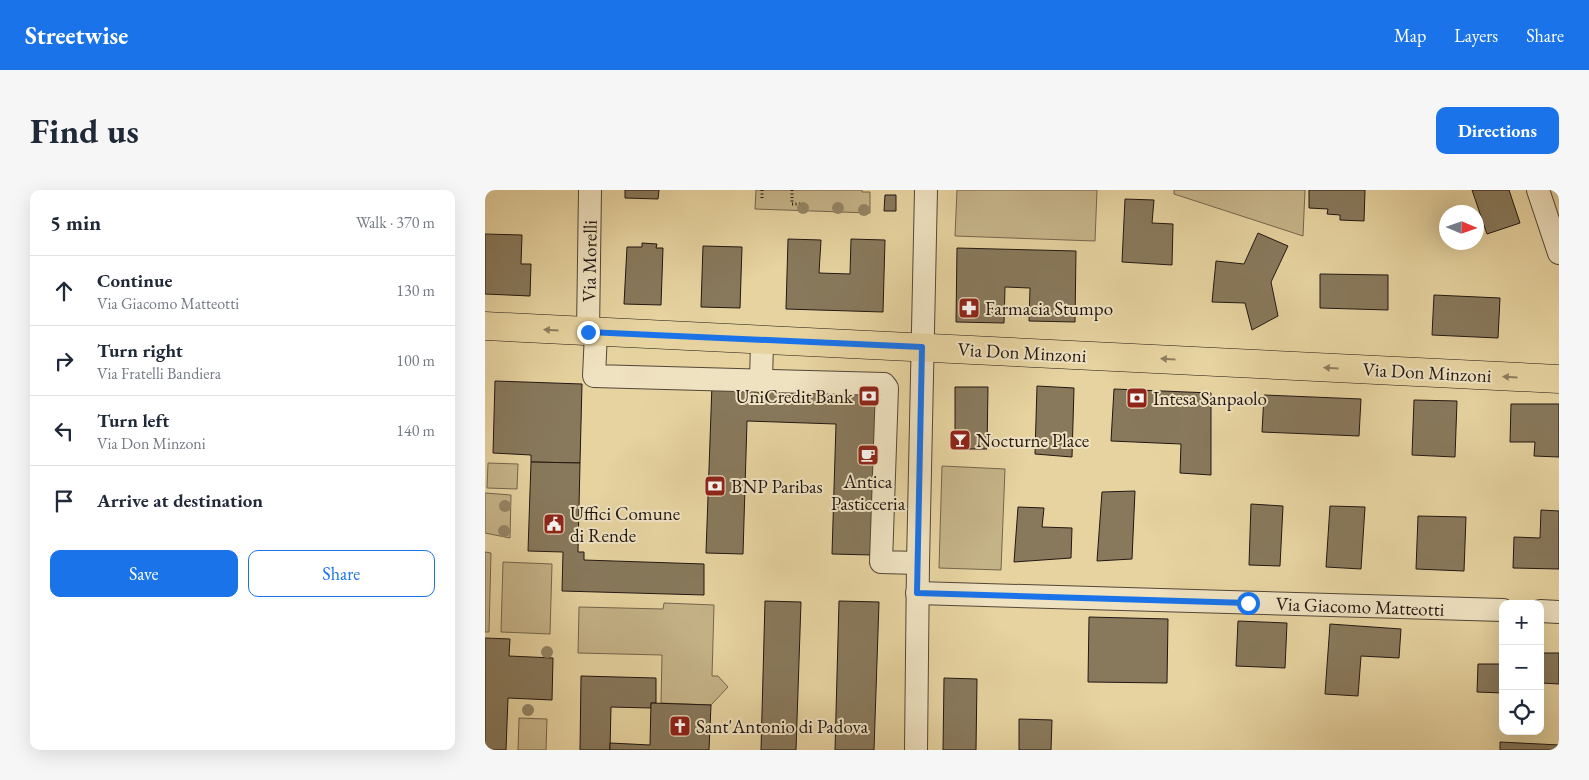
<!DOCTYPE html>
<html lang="en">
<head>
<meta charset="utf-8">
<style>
	:root { --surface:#fff; --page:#f6f6f7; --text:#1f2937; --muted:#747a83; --line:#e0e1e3; --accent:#1a73e8 }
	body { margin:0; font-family:"EB Garamond",serif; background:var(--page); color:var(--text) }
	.controls { position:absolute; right:15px; bottom:15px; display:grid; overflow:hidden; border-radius:10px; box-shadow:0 5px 20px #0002 }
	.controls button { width:45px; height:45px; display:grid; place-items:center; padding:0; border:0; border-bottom:1px solid var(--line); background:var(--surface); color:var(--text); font:25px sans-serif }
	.compass { position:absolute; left:954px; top:15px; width:45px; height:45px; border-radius:50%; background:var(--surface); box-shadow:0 5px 20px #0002; rotate:92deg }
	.stop { position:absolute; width:15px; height:15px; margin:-11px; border:4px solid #1a73e8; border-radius:50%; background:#fff }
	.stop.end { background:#1a73e8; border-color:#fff; box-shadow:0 1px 5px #0008 }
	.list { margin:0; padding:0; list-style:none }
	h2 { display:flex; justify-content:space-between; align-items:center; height:65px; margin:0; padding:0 20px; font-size:21px }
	h2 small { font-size:16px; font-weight:400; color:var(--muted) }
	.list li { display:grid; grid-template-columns:32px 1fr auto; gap:15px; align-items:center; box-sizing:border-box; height:70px; padding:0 20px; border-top:1px solid var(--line) }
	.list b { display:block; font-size:19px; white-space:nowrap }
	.list p { margin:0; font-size:16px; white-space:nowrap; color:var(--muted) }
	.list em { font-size:16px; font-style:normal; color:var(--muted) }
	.actions { display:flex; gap:10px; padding:15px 20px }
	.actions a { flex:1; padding:11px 0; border:1px solid var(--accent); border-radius:10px; text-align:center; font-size:18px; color:var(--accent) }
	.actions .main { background:var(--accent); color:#fff }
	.icon { flex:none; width:28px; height:28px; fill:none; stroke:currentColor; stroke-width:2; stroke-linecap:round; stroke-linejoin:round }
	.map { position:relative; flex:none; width:1074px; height:560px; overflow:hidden; border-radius:10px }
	header { display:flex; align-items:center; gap:30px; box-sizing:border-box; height:70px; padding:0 25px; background:var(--accent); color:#fff }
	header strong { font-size:24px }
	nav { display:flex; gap:28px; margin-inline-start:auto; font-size:18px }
	.intro { display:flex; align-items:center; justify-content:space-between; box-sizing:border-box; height:120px; padding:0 30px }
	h1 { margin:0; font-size:35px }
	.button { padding:12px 22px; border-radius:10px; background:var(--accent); color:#fff; font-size:18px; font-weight:700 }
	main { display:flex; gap:30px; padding:0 30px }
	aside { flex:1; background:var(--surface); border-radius:10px; box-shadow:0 5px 20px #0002 }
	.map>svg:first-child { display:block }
</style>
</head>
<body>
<header>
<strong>Streetwise</strong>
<nav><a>Map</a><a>Layers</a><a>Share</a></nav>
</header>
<div class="intro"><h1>Find us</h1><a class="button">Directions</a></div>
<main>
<aside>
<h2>5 min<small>Walk · 370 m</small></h2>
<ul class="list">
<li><svg class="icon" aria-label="ahead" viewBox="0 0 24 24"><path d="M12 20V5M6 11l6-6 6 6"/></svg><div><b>Continue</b><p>Via Giacomo Matteotti</p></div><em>130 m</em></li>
<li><svg class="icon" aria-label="right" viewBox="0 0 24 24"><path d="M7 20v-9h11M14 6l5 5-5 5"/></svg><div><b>Turn right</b><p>Via Fratelli Bandiera</p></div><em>100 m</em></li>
<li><svg class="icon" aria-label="left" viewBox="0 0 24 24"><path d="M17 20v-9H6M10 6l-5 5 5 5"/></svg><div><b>Turn left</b><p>Via Don Minzoni</p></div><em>140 m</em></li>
<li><svg class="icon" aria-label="arrive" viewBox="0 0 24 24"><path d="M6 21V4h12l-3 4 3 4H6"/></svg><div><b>Arrive at destination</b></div></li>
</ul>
<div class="actions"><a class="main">Save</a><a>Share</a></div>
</aside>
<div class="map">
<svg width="1074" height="560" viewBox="0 0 1074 560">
	<rect width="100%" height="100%" fill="#e6d3a0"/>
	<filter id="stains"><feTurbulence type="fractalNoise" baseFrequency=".004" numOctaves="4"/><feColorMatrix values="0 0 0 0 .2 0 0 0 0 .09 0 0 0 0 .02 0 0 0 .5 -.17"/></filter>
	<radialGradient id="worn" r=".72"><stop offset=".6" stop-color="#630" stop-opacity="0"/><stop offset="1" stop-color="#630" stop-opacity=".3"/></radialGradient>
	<g fill="#c5b388" stroke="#74654d">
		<polygon points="271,0 377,0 377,2 385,2 385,23 270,19"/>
		<polygon points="472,0 612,0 610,51 470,46"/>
		<polygon points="689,0 820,0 818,46 689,4"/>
		<polygon points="3,273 33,274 32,299 2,298"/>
		<polygon points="457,276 520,279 516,380 454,378"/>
		<polygon points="0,303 26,305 25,348 0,343"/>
		<polygon points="0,362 6,363 4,442 0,442"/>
		<polygon points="18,372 67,374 65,444 16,442"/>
		<polygon points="179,413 229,415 227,486 233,486 243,497 226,515 176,513 177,465 93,463 94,417 178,419"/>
		<polygon points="34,528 62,529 61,560 33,560"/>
	</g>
	<g fill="#88795c" stroke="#221712">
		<polygon points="140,0 174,0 173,9 140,8"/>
		<polygon points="824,0 880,0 879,31 855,30 855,25 842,24 843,19 824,18"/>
		<polygon points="987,0 1024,0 1035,33 1002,44"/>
		<polygon points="400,5 411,5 411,21 399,21"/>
		<polygon points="640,9 669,10 667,33 688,34 687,75 637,72"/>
		<polygon points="773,43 803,56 786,92 793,126 767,140 760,113 727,112 731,71 759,74"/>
		<polygon points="0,44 37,45 36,74 46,74 45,106 0,104"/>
		<polygon points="303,49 336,50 334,83 365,84 366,49 400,50 398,122 301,119"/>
		<polygon points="157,53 172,54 171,58 178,58 176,115 139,114 142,57 157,57"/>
		<polygon points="218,56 257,57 255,118 216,117"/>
		<polygon points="472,58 591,61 590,132 544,131 545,98 520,97 519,133 471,132"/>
		<polygon points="835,84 903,85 903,120 835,118"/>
		<polygon points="949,105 1015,108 1013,148 947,145"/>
		<polygon points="10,191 97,194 95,273 46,272 46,265 8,263"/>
		<polygon points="227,194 392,199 387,365 347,364 351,234 262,231 258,364 221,363"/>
		<polygon points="552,196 589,198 587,267 550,264"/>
		<polygon points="470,197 503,197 502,259 470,259"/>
		<polygon points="629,199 726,203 726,285 695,283 696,254 626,251"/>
		<polygon points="779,205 876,209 874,246 777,242"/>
		<polygon points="929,210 972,211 970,267 927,265"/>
		<polygon points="1026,214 1074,214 1074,267 1049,266 1050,252 1025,252"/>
		<polygon points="46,272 95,273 93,362 99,362 99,370 219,374 219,405 77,401 78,362 43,361"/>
		<polygon points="650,301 647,369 612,371 617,302"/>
		<polygon points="766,314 798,316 795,376 764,375"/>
		<polygon points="845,316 880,317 876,379 841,377"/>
		<polygon points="533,317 559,318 557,337 587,338 586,368 529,372"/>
		<polygon points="1056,320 1074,321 1074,379 1028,378 1029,347 1055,348"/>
		<polygon points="933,326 981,327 979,381 931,379"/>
		<polygon points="280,411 316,412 311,560 276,560"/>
		<polygon points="354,411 394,412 389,560 350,560"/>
		<polygon points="604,427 683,429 682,493 603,492"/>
		<polygon points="753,431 802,433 800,478 751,476"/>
		<polygon points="845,434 916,439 914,468 876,466 873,506 840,504"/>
		<polygon points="0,448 25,449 24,466 68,468 67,510 23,508 21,560 0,560"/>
		<polygon points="1055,463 1074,463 1074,494 1056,493 1055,509"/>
		<polygon points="993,474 1018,474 1018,503 992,502"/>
		<polygon points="96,486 171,488 171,513 166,513 166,518 126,517 125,560 95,560"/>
		<polygon points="459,488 492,489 491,560 458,560"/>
		<polygon points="166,513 226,515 224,560 125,560 125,553 165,555"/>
		<polygon points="534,529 567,530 566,560 534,560"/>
		<polygon points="1015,552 1074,555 1074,560 1015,560"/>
	</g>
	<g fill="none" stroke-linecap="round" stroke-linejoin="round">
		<g stroke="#534636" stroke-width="24">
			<g id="minor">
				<polyline points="1053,0 1074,63"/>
				<polyline points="103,142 105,0"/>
				<polyline points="111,143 109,186 399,194 402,198 396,372 433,373"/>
				<polyline points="276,191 277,151"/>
				<polyline points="432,403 1018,420"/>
				<polyline points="1055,421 1074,422"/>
				<polyline points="431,560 433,373 441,0"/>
			</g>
		</g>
		<g stroke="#221712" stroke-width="29">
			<polyline id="major" points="0,136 1074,189"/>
		</g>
		<g stroke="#221712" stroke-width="3" stroke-dasharray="1 2.5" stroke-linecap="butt">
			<polyline points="307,0 307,14 315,14"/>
			<polyline points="277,8 277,0"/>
		</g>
		<use href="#minor" stroke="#efe2c1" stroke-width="22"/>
		<use href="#major" stroke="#e6d3a0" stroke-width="28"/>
	</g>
	<g fill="#958565">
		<circle cx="318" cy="18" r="6"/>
		<circle cx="353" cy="18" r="6"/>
		<circle cx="379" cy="20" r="6"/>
		<circle cx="20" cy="316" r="6"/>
		<circle cx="19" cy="341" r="6"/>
		<circle cx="62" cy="462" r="6"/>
		<circle cx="43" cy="520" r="6"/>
	</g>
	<defs><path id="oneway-solid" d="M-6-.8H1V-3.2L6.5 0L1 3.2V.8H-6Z" transform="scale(1.25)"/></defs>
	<g fill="#8e7e60">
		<use href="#oneway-solid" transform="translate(66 140) rotate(-177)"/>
		<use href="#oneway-solid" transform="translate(683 169) rotate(-177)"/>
		<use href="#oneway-solid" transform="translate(846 178) rotate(-177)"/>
		<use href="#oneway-solid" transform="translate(1025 187) rotate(-177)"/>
	</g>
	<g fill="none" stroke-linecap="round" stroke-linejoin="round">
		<polyline stroke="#1a73e8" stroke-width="6" points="103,142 437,157 432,403 763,413"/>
	</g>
	<defs>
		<g id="pharmacy-square" transform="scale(1.125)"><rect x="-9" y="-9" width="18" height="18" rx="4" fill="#8f2418" stroke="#efe2c1"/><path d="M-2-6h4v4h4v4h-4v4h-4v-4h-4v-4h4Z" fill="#fff"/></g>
		<g id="bank-square" transform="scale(1.125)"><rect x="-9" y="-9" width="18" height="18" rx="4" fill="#8f2418" stroke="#efe2c1"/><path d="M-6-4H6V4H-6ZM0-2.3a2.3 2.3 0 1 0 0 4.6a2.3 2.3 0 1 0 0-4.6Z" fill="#fff"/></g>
		<g id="bar-square" transform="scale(1.125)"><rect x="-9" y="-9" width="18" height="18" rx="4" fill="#8f2418" stroke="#efe2c1"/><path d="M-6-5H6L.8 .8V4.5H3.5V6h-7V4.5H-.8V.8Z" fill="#fff"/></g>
		<g id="cafe-square" transform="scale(1.125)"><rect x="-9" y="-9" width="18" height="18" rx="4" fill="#8f2418" stroke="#efe2c1"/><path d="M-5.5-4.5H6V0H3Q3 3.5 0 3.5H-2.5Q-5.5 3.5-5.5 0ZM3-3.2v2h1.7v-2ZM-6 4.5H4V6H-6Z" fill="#fff"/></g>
		<g id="civic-square" transform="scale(1.125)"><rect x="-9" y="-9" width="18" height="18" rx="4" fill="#8f2418" stroke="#efe2c1"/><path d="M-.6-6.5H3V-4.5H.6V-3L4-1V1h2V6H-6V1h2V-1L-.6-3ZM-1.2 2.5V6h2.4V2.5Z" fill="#fff"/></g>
		<g id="church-square" transform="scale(1.125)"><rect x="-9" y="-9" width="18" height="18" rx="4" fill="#8f2418" stroke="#efe2c1"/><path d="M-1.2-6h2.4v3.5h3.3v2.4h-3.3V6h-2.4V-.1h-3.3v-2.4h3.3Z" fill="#fff"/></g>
	</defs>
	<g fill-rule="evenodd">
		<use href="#pharmacy-square" x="484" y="118"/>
		<use href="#bank-square" x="384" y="206"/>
		<use href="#bank-square" x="652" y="208"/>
		<use href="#bar-square" x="475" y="250"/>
		<use href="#cafe-square" x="383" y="265"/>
		<use href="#bank-square" x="230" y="296"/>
		<use href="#civic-square" x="69" y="334"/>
		<use href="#church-square" x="195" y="536"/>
	</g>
	<g text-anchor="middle" stroke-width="4" stroke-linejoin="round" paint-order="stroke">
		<g font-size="19" fill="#221712" stroke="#efe2c1">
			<text transform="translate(104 71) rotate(-89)" y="7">Via Morelli</text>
			<text transform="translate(537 162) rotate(3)" y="7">Via Don Minzoni</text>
			<text transform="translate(942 182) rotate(3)" y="7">Via Don Minzoni</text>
			<text transform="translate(875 416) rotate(2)" y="7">Via Giacomo Matteotti</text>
		</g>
		<g font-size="19" fill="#221712" stroke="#efe2c1" text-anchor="start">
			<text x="500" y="125">Farmacia Stumpo</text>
			<text x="368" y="213" text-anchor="end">UniCredit Bank</text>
			<text x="668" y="215">Intesa Sanpaolo</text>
			<text x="491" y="257">Nocturne Place</text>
			<text x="383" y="298" text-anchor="middle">Antica<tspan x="383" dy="22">Pasticceria</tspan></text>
			<text x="246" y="303">BNP Paribas</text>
			<text x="85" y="330">Uffici Comune<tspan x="85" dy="22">di Rende</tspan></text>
			<text x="211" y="543">Sant'Antonio di Padova</text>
		</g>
	</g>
	<rect width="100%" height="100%" filter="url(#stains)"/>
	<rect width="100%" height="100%" fill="url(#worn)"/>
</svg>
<div class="controls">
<button>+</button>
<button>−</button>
<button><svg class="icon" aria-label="locate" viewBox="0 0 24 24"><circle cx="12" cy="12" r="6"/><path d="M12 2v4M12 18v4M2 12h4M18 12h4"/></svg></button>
</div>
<svg class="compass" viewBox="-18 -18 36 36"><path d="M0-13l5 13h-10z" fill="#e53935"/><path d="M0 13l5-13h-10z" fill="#747a83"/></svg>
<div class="stop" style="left:763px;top:413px"></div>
<div class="stop end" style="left:103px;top:142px"></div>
</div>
</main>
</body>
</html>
